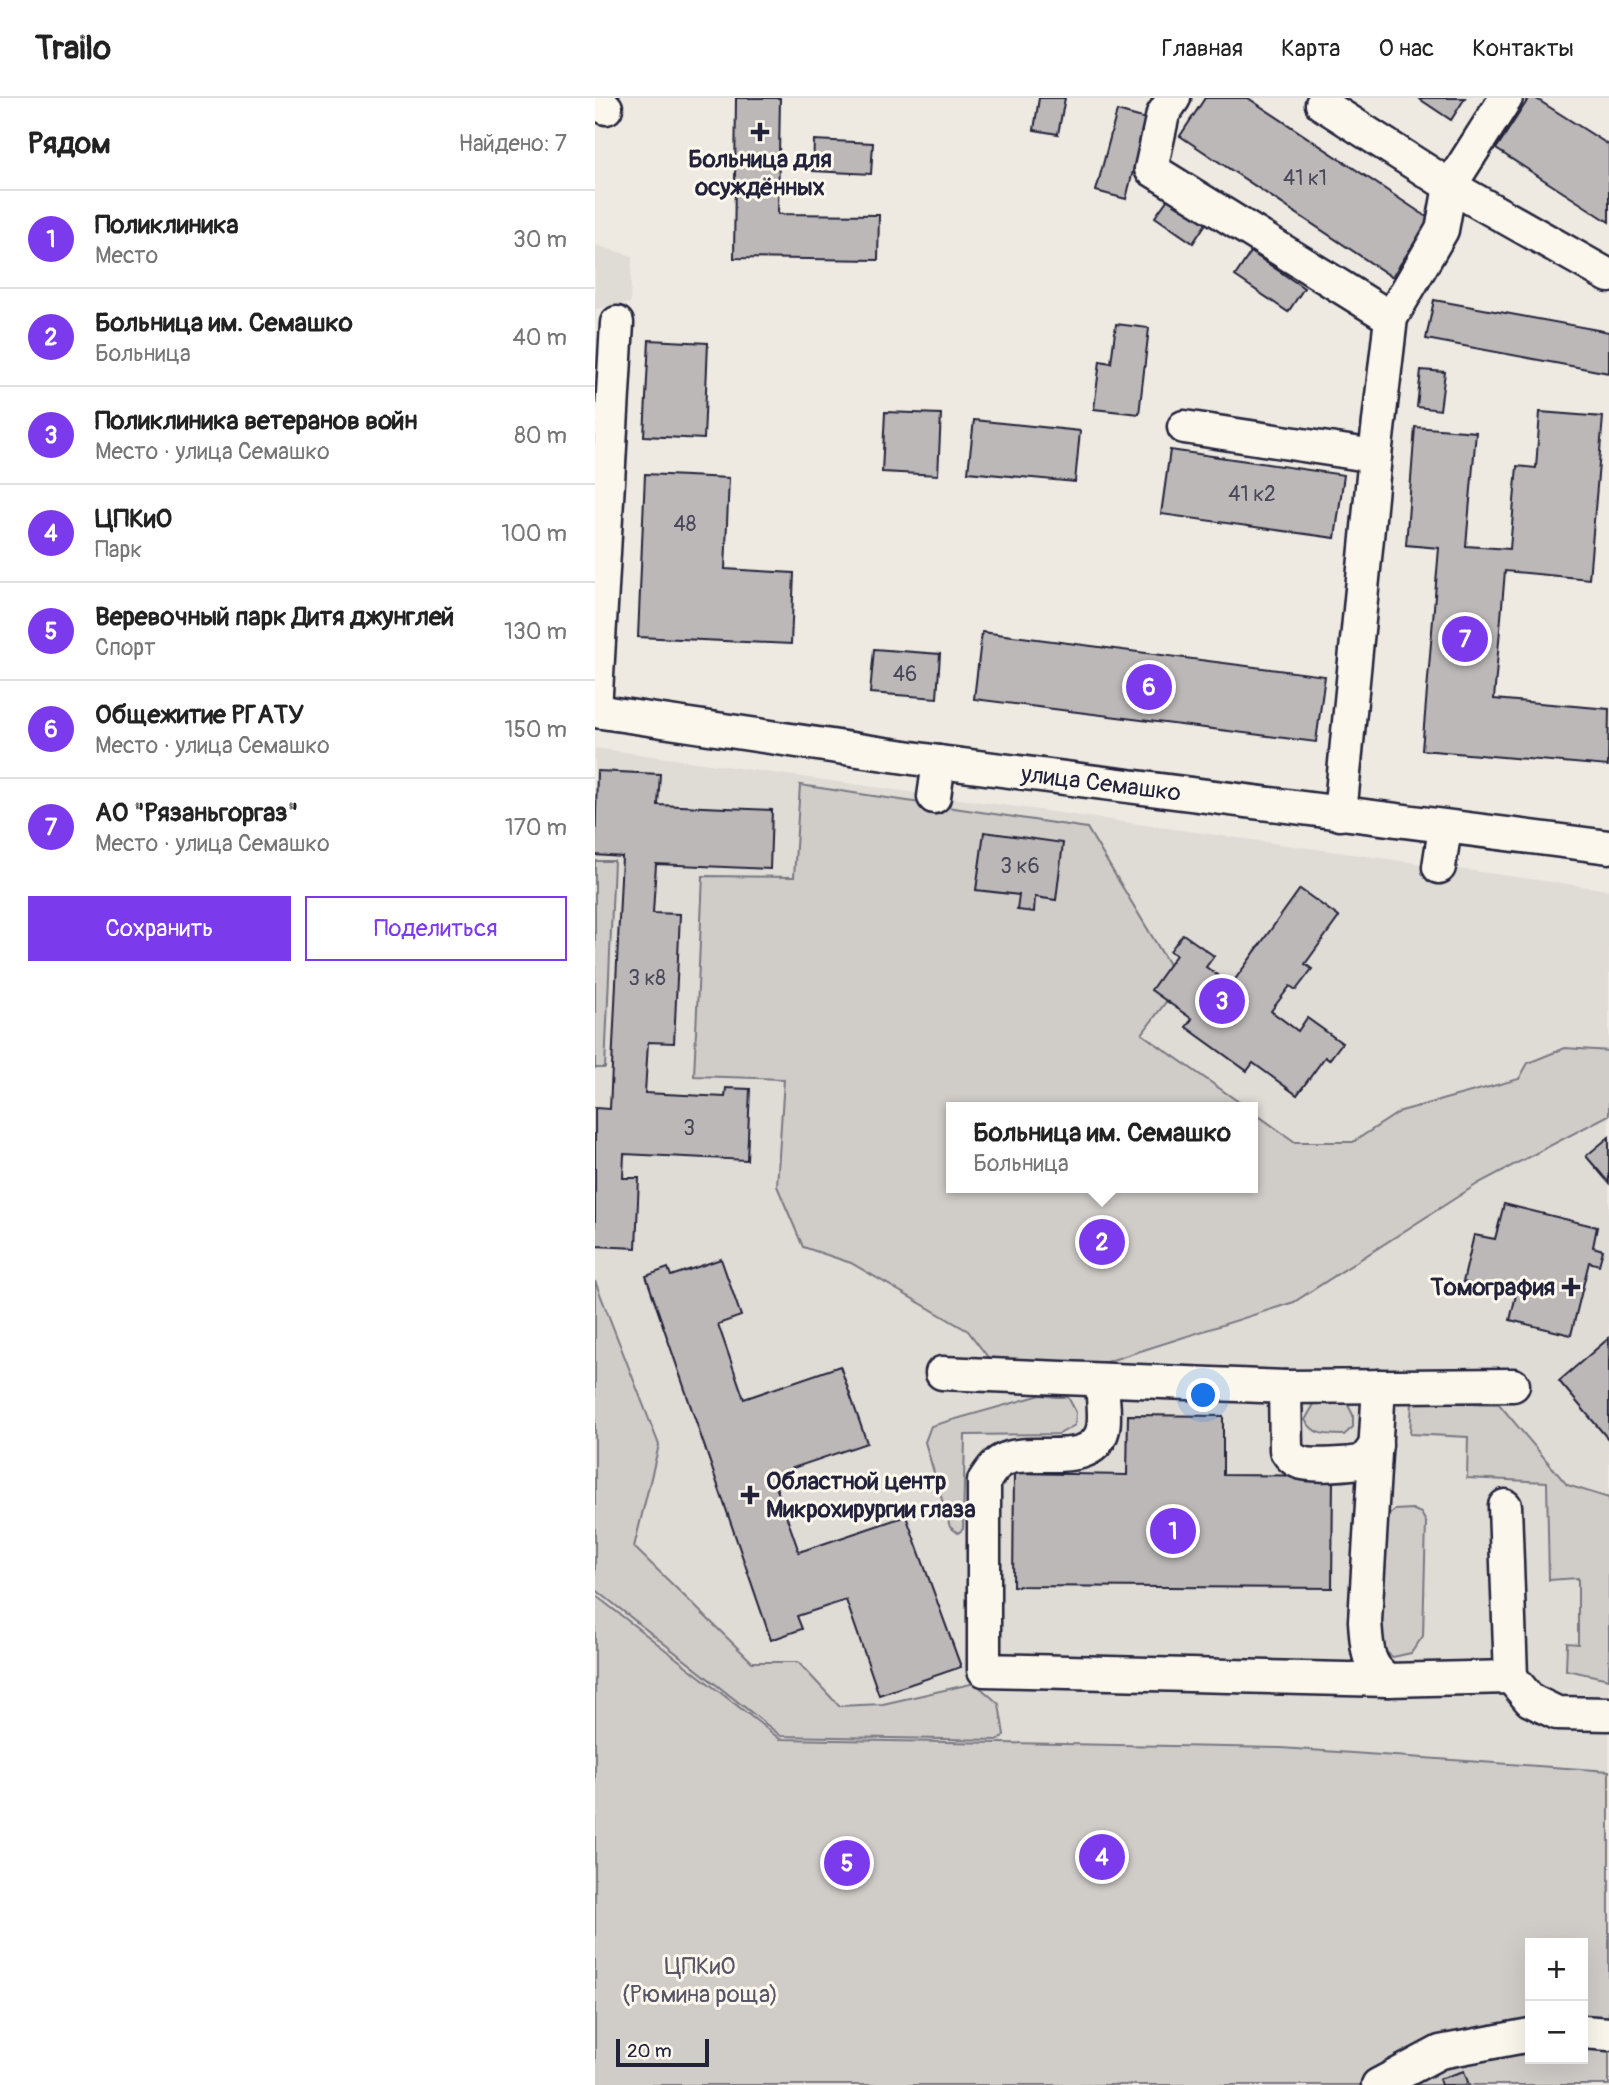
<!DOCTYPE html>
<html lang="ru">
<head>
<meta charset="utf-8">
<style>
	:root { --surface:#fff; --page:#f6f6f6; --text:#222; --muted:#767676; --line:#e0e0e0; --accent:#7c3aed }
	body { margin:0; font-family:Pangolin,sans-serif; background:var(--page); color:var(--text) }
	.controls { position:absolute; right:21px; bottom:21px; display:grid; overflow:hidden; border-radius:0px; box-shadow:0 7px 28px #0002 }
	.controls button { width:63px; height:63px; display:grid; place-items:center; padding:0; border:0; border-bottom:2px solid var(--line); background:var(--surface); color:var(--text); font:35px sans-serif }
	.scale { position:absolute; left:21px; bottom:18px; width:93px; box-sizing:border-box; padding-left:7px; border:4px solid #22223b; border-top:0; font-size:19px; line-height:24px; white-space:nowrap; color:#22223b; -webkit-text-stroke:5px #fbf7ec; paint-order:stroke }
	.you { position:absolute; left:609px; top:1298px; width:24px; height:24px; margin:-18px; border:5px solid #fff; border-radius:50%; background:#1a73e8; box-shadow:0 0 0 10px #1a73e833 }
	.badge { display:grid; place-items:center; width:46px; height:46px; border-radius:50%; background:var(--accent); color:#fff; font-size:23px; font-weight:700 }
	.pin { position:absolute; translate:-50% -50%; border:4px solid #fff; box-shadow:0 2px 7px #0006 }
	.popup { position:absolute; left:351px; top:1004px; width:312px; height:91px; box-sizing:border-box; display:grid; place-content:center; border-radius:0px; background:var(--surface); filter:drop-shadow(0 2px 5px #0005); font-size:23px; white-space:nowrap; color:var(--muted) }
	.popup b { font-size:26px; color:var(--text) }
	.popup::after { content:''; position:absolute; left:50%; top:100%; margin-left:-14px; border:14px solid transparent; border-top-color:var(--surface) }
	.list { margin:0; padding:0; list-style:none }
	h2 { display:flex; justify-content:space-between; align-items:center; height:91px; margin:0; padding:0 28px; font-size:30px }
	h2 small { font-size:23px; font-weight:400; color:var(--muted) }
	.list li { display:grid; grid-template-columns:46px 1fr auto; gap:21px; align-items:center; box-sizing:border-box; height:98px; padding:0 28px; border-top:2px solid var(--line) }
	.list b { display:block; font-size:26px; white-space:nowrap }
	.list p { margin:0; font-size:23px; white-space:nowrap; color:var(--muted) }
	.list em { font-size:23px; font-style:normal; color:var(--muted) }
	.actions { display:flex; gap:14px; padding:21px 28px }
	.actions a { flex:1; padding:16px 0; border:2px solid var(--accent); border-radius:0px; text-align:center; font-size:24px; color:var(--accent) }
	.actions .main { background:var(--accent); color:#fff }
	.map { position:relative; flex:none; width:1014px; height:1987px; overflow:hidden }
	header { display:flex; align-items:center; gap:42px; box-sizing:border-box; height:98px; padding:0 35px; background:var(--surface); border-bottom:2px solid var(--line) }
	header strong { font-size:33px }
	nav { display:flex; gap:38px; margin-inline-start:auto; font-size:24px }
	main { display:flex }
	aside { flex:1; background:var(--surface) }
	.map>svg:first-child { display:block }
</style>
</head>
<body>
<header>
<strong>Trailo</strong>
<nav><a>Главная</a><a>Карта</a><a>О нас</a><a>Контакты</a></nav>
</header>
<main>
<aside>
<h2>Рядом<small>Найдено: 7</small></h2>
<ul class="list">
<li><span class="badge">1</span><div><b>Поликлиника</b><p>Место</p></div><em>30 m</em></li>
<li><span class="badge">2</span><div><b>Больница им. Семашко</b><p>Больница</p></div><em>40 m</em></li>
<li><span class="badge">3</span><div><b>Поликлиника ветеранов войн</b><p>Место · улица Семашко</p></div><em>80 m</em></li>
<li><span class="badge">4</span><div><b>ЦПКиО</b><p>Парк</p></div><em>100 m</em></li>
<li><span class="badge">5</span><div><b>Веревочный парк Дитя джунглей</b><p>Спорт</p></div><em>130 m</em></li>
<li><span class="badge">6</span><div><b>Общежитие РГАТУ</b><p>Место · улица Семашко</p></div><em>150 m</em></li>
<li><span class="badge">7</span><div><b>АО &quot;Рязаньгоргаз&quot;</b><p>Место · улица Семашко</p></div><em>170 m</em></li>
</ul>
<div class="actions"><a class="main">Сохранить</a><a>Поделиться</a></div>
</aside>
<div class="map">
<svg width="1014" height="1987" viewBox="0 0 1014 1987">
	<rect width="100%" height="100%" fill="#eeeae2"/>
	<filter id="ink" filterUnits="userSpaceOnUse"><feTurbulence type="fractalNoise" baseFrequency=".0143" numOctaves="2"/><feDisplacementMap in="SourceGraphic" scale="14" xChannelSelector="R" yChannelSelector="G"/><feConvolveMatrix kernelMatrix="1 2 1 2 8 2 1 2 1" color-interpolation-filters="sRGB"/></filter>
	<g filter="url(#ink)">
		<g fill="#dfdbd5" fill-rule="evenodd">
			<polygon points="0,147 37,158 35,205 1,211 0,232"/>
			<path d="M0,650L1014,792V1673L686,1650L185,1641L0,1497ZM356,1009H658V1090H356Z"/>
		</g>
		<g fill="#d0cdc9" stroke="#797882" stroke-width="2" fill-rule="evenodd">
			<polygon points="205,687 492,730 585,885 547,936 651,1009 356,1009 356,1090 658,1090 658,1014 700,1044 758,1044 806,1013 924,981 933,965 970,950 1014,953 1014,1017 884,1085 699,1204 489,1271 405,1275 373,1233 256,1165 208,1149 182,1088 189,981 99,978 108,778 199,779"/>
			<polygon points="0,763 19,763 10,970 0,970"/>
			<polygon points="0,1183 64,1347 39,1449 157,1564 203,1564 244,1608 288,1606 380,1585 404,1606 409,1637 404,1642 186,1638 0,1491"/>
			<polygon points="446,1297 460,1299 473,1299 481,1314 480,1327 464,1336 370,1337 368,1431 363,1435 355,1429 330,1344 336,1328"/>
			<path d="M722,1301L752,1305L758,1317V1329L749,1337C731,1336 721,1339 710,1322Z"/>
			<polygon points="817,1304 904,1306 972,1387 1014,1400 1014,1581 971,1572 972,1545 983,1546 983,1480 954,1482 952,1384 872,1380 873,1339 815,1336"/>
			<polygon points="817,1411 826,1415 831,1424 828,1538 816,1555 798,1559 783,1549 784,1424 800,1412"/>
			<path d="M0,1497L185,1641L686,1650L1014,1673V1987H0ZM935,1845H988V1961H935Z"/>
		</g>
		<g fill="#bcb8b8" stroke="#22223b" stroke-width="2">
			<polygon points="141,0 185,0 183,116 284,117 283,162 139,160"/>
			<polygon points="444,0 470,0 463,36 439,32"/>
			<polygon points="610,0 653,0 835,121 797,179 585,38"/>
			<polygon points="823,0 870,0 856,22"/>
			<polygon points="934,0 940,0 1014,47 1014,124 901,51"/>
			<polygon points="522,13 551,21 531,101 501,93"/>
			<polygon points="219,42 278,45 276,76 218,73"/>
			<polygon points="575,98 612,124 598,145 560,119"/>
			<polygon points="656,154 709,190 693,214 640,178"/>
			<polygon points="839,202 1014,234 1014,275 831,241"/>
			<polygon points="521,226 554,230 544,316 499,311 505,263 516,265"/>
			<polygon points="54,242 113,245 109,341 49,338"/>
			<polygon points="826,272 850,274 845,312 822,309"/>
			<polygon points="290,314 346,316 343,377 287,374"/>
			<polygon points="945,314 1008,319 994,481 910,473 899,601 1014,611 1013,668 827,652 844,450 811,447 820,329 881,334 871,448 915,451 922,368 941,370"/>
			<polygon points="379,322 485,333 480,384 373,374"/>
			<polygon points="575,352 749,377 740,440 566,416"/>
			<polygon points="50,376 134,380 130,471 199,475 196,546 43,539"/>
			<polygon points="387,534 730,578 721,644 379,601"/>
			<polygon points="279,551 345,556 342,600 275,595"/>
			<polygon points="2,673 65,676 63,707 177,712 175,771 61,766 58,815 85,816 79,945 53,944 50,995 130,999 131,990 155,991 152,1062 29,1056 28,1080 44,1080 41,1150 0,1148 0,1010 15,1011 27,759 0,757"/>
			<polygon points="389,734 468,745 461,802 440,799 439,814 422,812 424,797 381,792"/>
			<polygon points="705,791 744,819 710,866 717,871 701,892 695,888 676,913 703,933 712,920 747,945 734,962 730,959 702,997 658,965 652,973 591,929 597,921 556,892 581,857 575,853 588,836 619,858 611,869 636,887"/>
			<polygon points="1014,1039 1014,1085 991,1058"/>
			<polygon points="909,1106 1002,1129 998,1149 1008,1152 1004,1167 994,1164 976,1237 915,1222 921,1197 868,1184 879,1137 900,1141"/>
			<polygon points="126,1161 146,1218 123,1226 149,1301 245,1268 272,1345 177,1377 204,1454 311,1418 366,1569 284,1597 251,1502 202,1518 207,1531 176,1542 51,1178 73,1170 76,1178"/>
			<polygon points="1014,1240 1014,1342 964,1283"/>
			<polygon points="533,1317 628,1318 628,1377 738,1378 737,1490 418,1488 419,1375 532,1377"/>
			<polygon points="869,1973 874,1987 846,1987 844,1981"/>
		</g>
		<g fill="none" stroke-linecap="round" stroke-linejoin="round">
			<g stroke="#22223b" stroke-width="37">
				<g id="minor">
					<polyline points="579,0 568,16 556,71 796,220"/>
					<polyline points="0,2 11,10"/>
					<polyline points="727,6 855,88 1014,178"/>
					<polyline points="589,329 780,358"/>
					<polyline points="0,613 344,664 1014,749"/>
					<polyline points="0,613 22,225"/>
					<polyline points="339,699 344,664"/>
					<polyline points="745,716 780,358 796,220 847,132 855,88 911,0"/>
					<polyline points="844,769 850,730"/>
					<polyline points="347,1275 690,1289 918,1287"/>
					<path d="M507,1282C507,1297 511,1316 508,1331C498,1372 438,1349 411,1361C400,1365 395,1374 389,1383V1572L793,1582"/>
					<path d="M784,1288L770,1523C772,1548 771,1568 793,1582L916,1579"/>
					<path d="M690,1289L691,1352C694,1357 698,1362 704,1364C715,1369 756,1366 769,1363L781,1347"/>
					<polyline points="910,1408 916,1579 935,1602 962,1615 1014,1616"/>
					<polyline points="988,1934 1014,1936"/>
					<polyline points="783,1987 845,1954 935,1937"/>
				</g>
			</g>
			<use href="#minor" stroke="#fbf7ec" stroke-width="32"/>
		</g>
	</g>
	<g fill="#22223b" stroke="#fbf7ec" stroke-width="2.5">
		<path d="M161.5 23.5h7v7h7v7h-7v7h-7v-7h-7v-7h7z"/>
		<path d="M972.5 1178.5h7v7h7v7h-7v7h-7v-7h-7v-7h7z"/>
		<path d="M151.5 1386.5h7v7h7v7h-7v7h-7v-7h-7v-7h7z"/>
	</g>
	<g text-anchor="middle" stroke-width="6" stroke-linejoin="round" paint-order="stroke">
		<g font-size="21" fill="#48485a">
			<text x="710" y="87">41 к1</text>
			<text x="657" y="403">41 к2</text>
			<text x="90" y="433">48</text>
			<text x="310" y="583">46</text>
			<text x="425" y="775">3 к6</text>
			<text x="52" y="887">3 к8</text>
			<text x="94" y="1037">3</text>
		</g>
		<g font-size="24" font-weight="bold" fill="#22223b" stroke="#fbf7ec">
			<text x="165" y="69">Больница для<tspan x="165" dy="28">осуждённых</tspan></text>
			<text x="960" y="1197" text-anchor="end">Томография</text>
			<text x="171" y="1391" text-anchor="start">Областной центр<tspan x="171" dy="28">Микрохирургии глаза</tspan></text>
		</g>
		<g font-size="24" fill="#22223b" stroke="#fbf7ec">
			<text transform="translate(506 685) rotate(7)" y="8">улица Семашко</text>
		</g>
		<g font-size="24" fill="#565566" stroke="#fbf7ec">
			<text x="105" y="1876">ЦПКиО<tspan x="105" dy="28">(Рюмина роща)</tspan></text>
		</g>
	</g>
</svg>
<div class="controls">
<button>+</button>
<button>−</button>
</div>
<div class="scale">20 m</div>
<div class="you"></div>
<div class="pin badge" style="left:578px;top:1433px">1</div>
<div class="pin badge" style="left:507px;top:1144px">2</div>
<div class="popup"><b>Больница им. Семашко</b>Больница</div>
<div class="pin badge" style="left:627px;top:903px">3</div>
<div class="pin badge" style="left:507px;top:1759px">4</div>
<div class="pin badge" style="left:252px;top:1765px">5</div>
<div class="pin badge" style="left:554px;top:589px">6</div>
<div class="pin badge" style="left:870px;top:541px">7</div>
</div>
</main>
</body>
</html>
